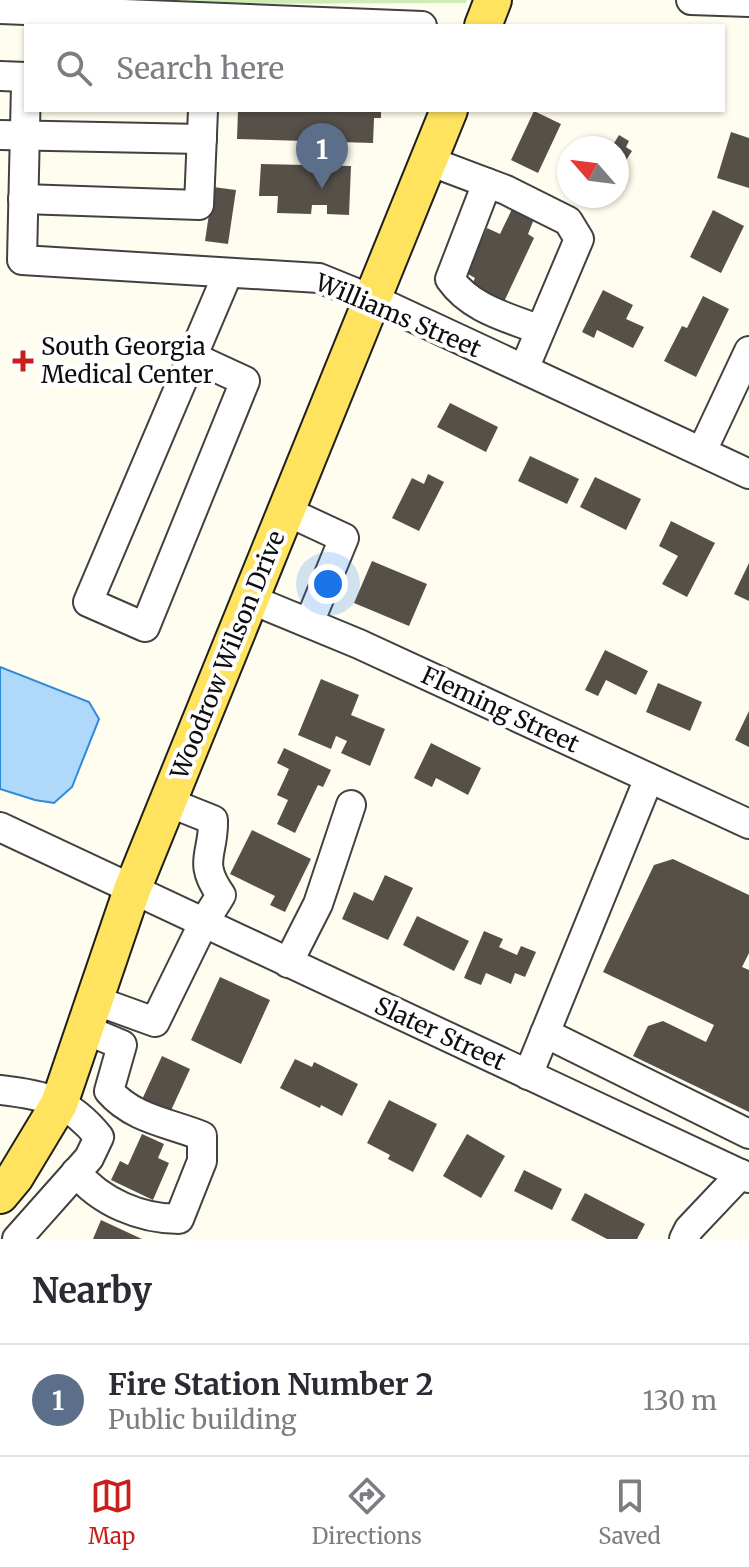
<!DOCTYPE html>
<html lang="en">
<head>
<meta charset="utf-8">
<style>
	:root { --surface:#fff; --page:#f7f7f7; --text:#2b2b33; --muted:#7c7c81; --line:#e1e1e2; --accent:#ca1e1a }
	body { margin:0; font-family:Merriweather,serif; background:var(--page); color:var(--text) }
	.compass { position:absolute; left:557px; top:136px; width:72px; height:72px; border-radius:50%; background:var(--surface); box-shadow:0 2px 6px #0004; rotate:298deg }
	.you { position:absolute; left:328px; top:584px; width:28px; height:28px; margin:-20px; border:6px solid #fff; border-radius:50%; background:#1a73e8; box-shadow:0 0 0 12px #1a73e833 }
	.badge { display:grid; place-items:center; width:52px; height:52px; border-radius:50%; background:var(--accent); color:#fff; font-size:26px; font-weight:700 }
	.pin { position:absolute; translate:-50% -66px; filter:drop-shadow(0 2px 4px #0008) }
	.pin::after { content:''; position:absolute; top:42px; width:28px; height:24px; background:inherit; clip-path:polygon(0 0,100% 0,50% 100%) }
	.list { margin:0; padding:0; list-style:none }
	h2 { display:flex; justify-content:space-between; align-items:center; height:104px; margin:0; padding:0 32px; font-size:34px }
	h2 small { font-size:26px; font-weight:400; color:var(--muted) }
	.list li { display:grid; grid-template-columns:52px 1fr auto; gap:24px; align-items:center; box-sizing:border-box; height:112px; padding:0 32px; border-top:2px solid var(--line) }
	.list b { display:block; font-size:30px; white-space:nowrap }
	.list p { margin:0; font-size:26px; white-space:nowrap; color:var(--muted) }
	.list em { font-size:26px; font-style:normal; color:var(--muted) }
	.icon { flex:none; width:44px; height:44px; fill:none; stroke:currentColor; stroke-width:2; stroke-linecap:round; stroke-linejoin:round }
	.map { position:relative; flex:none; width:749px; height:1239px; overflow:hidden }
	.search { position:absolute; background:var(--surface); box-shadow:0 2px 6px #0004; left:24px; right:24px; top:24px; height:88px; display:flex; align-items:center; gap:20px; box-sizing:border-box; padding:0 28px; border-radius:0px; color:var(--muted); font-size:30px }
	.sheet { height:216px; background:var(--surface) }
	nav { display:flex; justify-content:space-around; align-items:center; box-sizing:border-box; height:112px; border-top:2px solid var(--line); background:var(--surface); font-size:22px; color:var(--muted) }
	nav a { display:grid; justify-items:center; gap:4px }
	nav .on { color:var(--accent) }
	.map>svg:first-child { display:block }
</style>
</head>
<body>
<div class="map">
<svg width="749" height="1239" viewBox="0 0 749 1239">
	<rect width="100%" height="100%" fill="#fffdef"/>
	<polygon fill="#ceedb4" points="149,0 467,0 466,3 149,4"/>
	<polygon fill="#aed9fb" stroke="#2f89d9" stroke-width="2" points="0,667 89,702 99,719 72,787 54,803 35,800 0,789"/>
	<g fill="#575049">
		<polygon points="238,110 381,110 381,118 374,118 373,143 237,139"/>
		<polygon points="534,111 561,124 538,173 511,160"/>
		<polygon points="731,132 749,138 749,188 717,178"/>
		<polygon points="619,135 629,141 626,147 632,151 625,162 617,157 617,148 611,148"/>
		<polygon points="261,164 351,166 349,215 327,214 327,205 312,205 311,214 277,213 278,196 259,196"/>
		<polygon points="213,187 236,190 228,244 205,241"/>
		<polygon points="512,209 534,219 528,234 534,238 502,306 469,290 475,278 466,273 487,228 500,234"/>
		<polygon points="713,210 744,226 721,273 690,257"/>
		<polygon points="603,290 633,305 626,319 644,327 633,348 597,330 594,338 582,332"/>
		<polygon points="703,296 729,309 696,377 664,361 682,326 687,328"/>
		<polygon points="450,403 498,427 486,452 437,427"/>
		<polygon points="530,456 579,479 567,504 518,481"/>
		<polygon points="428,474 444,482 419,531 392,518 412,478 424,484"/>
		<polygon points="595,477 641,499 626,530 580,507"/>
		<polygon points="671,521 715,543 687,597 662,584 678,556 659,546"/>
		<polygon points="372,561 427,584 409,626 354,603"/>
		<polygon points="749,563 749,601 734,594"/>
		<polygon points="605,650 648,671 636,695 606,680 598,696 585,690"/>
		<polygon points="321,679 359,695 351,715 385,729 370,766 341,753 347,741 336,736 331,749 298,735"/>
		<polygon points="658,683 702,702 690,731 646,712"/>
		<polygon points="749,711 749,747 735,740"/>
		<polygon points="431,743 481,768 468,795 436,778 432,787 414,778"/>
		<polygon points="284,748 331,770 323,787 318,785 295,833 277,824 288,800 277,795 289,769 277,763"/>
		<polygon points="252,830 311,859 285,912 270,905 275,896 230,874"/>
		<polygon points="673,859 749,895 749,953 742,967 749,970 749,1112 633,1056 648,1026 663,1021 706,1042 714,1025 603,972 654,865"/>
		<polygon points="385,875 413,888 388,940 342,919 354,892 373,901"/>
		<polygon points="417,916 469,941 454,971 403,945"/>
		<polygon points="484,931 503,939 499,947 517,955 521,946 536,952 525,977 515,973 511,984 486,973 481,985 464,978"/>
		<polygon points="220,977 270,1000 241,1064 191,1040"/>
		<polygon points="162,1056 190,1069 168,1117 140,1104"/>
		<polygon points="295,1059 312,1067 314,1062 358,1084 342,1116 321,1105 320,1108 280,1088"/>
		<polygon points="389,1100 437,1124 413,1172 388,1159 390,1155 367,1143"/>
		<polygon points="142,1134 164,1144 158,1158 169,1163 153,1200 111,1180 120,1161 128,1165"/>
		<polygon points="467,1134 505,1156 481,1198 443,1176"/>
		<polygon points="524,1170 562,1189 552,1210 514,1191"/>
		<polygon points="585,1193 645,1224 637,1239 607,1239 571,1220"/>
		<polygon points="101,1220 142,1239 93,1239"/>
	</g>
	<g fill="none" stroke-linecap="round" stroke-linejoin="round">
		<g stroke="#414141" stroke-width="32">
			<g id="minor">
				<polyline points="691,0 749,2"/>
				<polyline points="0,9 422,26"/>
				<polyline points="0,76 26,77"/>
				<polyline points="26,85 22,260 319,278 388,306 749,474"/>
				<polyline points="0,135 202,139"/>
				<polyline points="429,161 506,190 568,221 579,239 524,369"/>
				<path d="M487,183L450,279C471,309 507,317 540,330"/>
				<polyline points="23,199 199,205 203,110"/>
				<polyline points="193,357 245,381 145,627 88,602 228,273"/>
				<polyline points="702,451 749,351"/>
				<polyline points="286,511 344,538 309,623"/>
				<polyline points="250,599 359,644 749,824"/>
				<polyline points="0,827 749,1178"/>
				<polyline points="288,963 318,904 351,805"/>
				<path d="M94,1000L155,1022L203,924L221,895C197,861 214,855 213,820L168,802"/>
				<polyline points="545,1033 749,1134"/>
				<polyline points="528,1075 649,778"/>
				<path d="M0,1090C45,1095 70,1101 99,1137L89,1158L17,1239"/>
				<path d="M76,1172C100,1202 141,1219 179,1219L202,1161V1136C170,1123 133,1119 109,1091L122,1045L84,1029"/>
				<polyline points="684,1239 689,1229 741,1174"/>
			</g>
		</g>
		<g stroke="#1f1f1f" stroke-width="40">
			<g id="major">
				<polyline points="483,26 493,0"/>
				<polyline points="0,1195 15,1177 59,1104 132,890 449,110"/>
			</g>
		</g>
		<use href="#minor" stroke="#fff" stroke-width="28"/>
		<use href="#major" stroke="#ffe35f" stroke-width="36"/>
	</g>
	<path fill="#ca1e1a" stroke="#fff" stroke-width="3" d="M19 349h8v8h8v8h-8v8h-8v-8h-8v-8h8z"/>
	<g text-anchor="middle" stroke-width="8" stroke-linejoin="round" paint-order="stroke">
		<g font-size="24" fill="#0e0e0e" stroke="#fff">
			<text transform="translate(398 316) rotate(23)" y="8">Williams Street</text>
			<text transform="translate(228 655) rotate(-68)" y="8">Woodrow Wilson Drive</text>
			<text transform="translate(500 710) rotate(25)" y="8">Fleming Street</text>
			<text transform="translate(440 1034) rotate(25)" y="8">Slater Street</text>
		</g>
		<g font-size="24" fill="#0e0e0e" stroke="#fff" text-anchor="start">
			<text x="41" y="355">South Georgia<tspan x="41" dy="28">Medical Center</tspan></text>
		</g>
	</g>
</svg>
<svg class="compass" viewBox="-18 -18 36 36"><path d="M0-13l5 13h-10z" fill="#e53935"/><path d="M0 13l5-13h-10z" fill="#7c7c81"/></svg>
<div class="you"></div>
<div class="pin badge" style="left:322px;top:189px;background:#5c6f8a">1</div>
<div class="search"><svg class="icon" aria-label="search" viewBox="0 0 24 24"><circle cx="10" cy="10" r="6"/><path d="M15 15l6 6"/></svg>Search here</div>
</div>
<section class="sheet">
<h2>Nearby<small></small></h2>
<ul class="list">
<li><span class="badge" style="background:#5c6f8a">1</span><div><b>Fire Station Number 2</b><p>Public building</p></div><em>130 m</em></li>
</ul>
</section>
<nav>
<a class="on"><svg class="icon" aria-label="map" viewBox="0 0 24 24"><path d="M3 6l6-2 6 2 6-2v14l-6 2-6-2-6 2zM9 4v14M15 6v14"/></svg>Map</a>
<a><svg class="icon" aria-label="directions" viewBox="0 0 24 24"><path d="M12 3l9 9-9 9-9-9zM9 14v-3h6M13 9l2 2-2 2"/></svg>Directions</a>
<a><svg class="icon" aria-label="saved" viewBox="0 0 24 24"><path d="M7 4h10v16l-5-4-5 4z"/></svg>Saved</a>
</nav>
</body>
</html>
